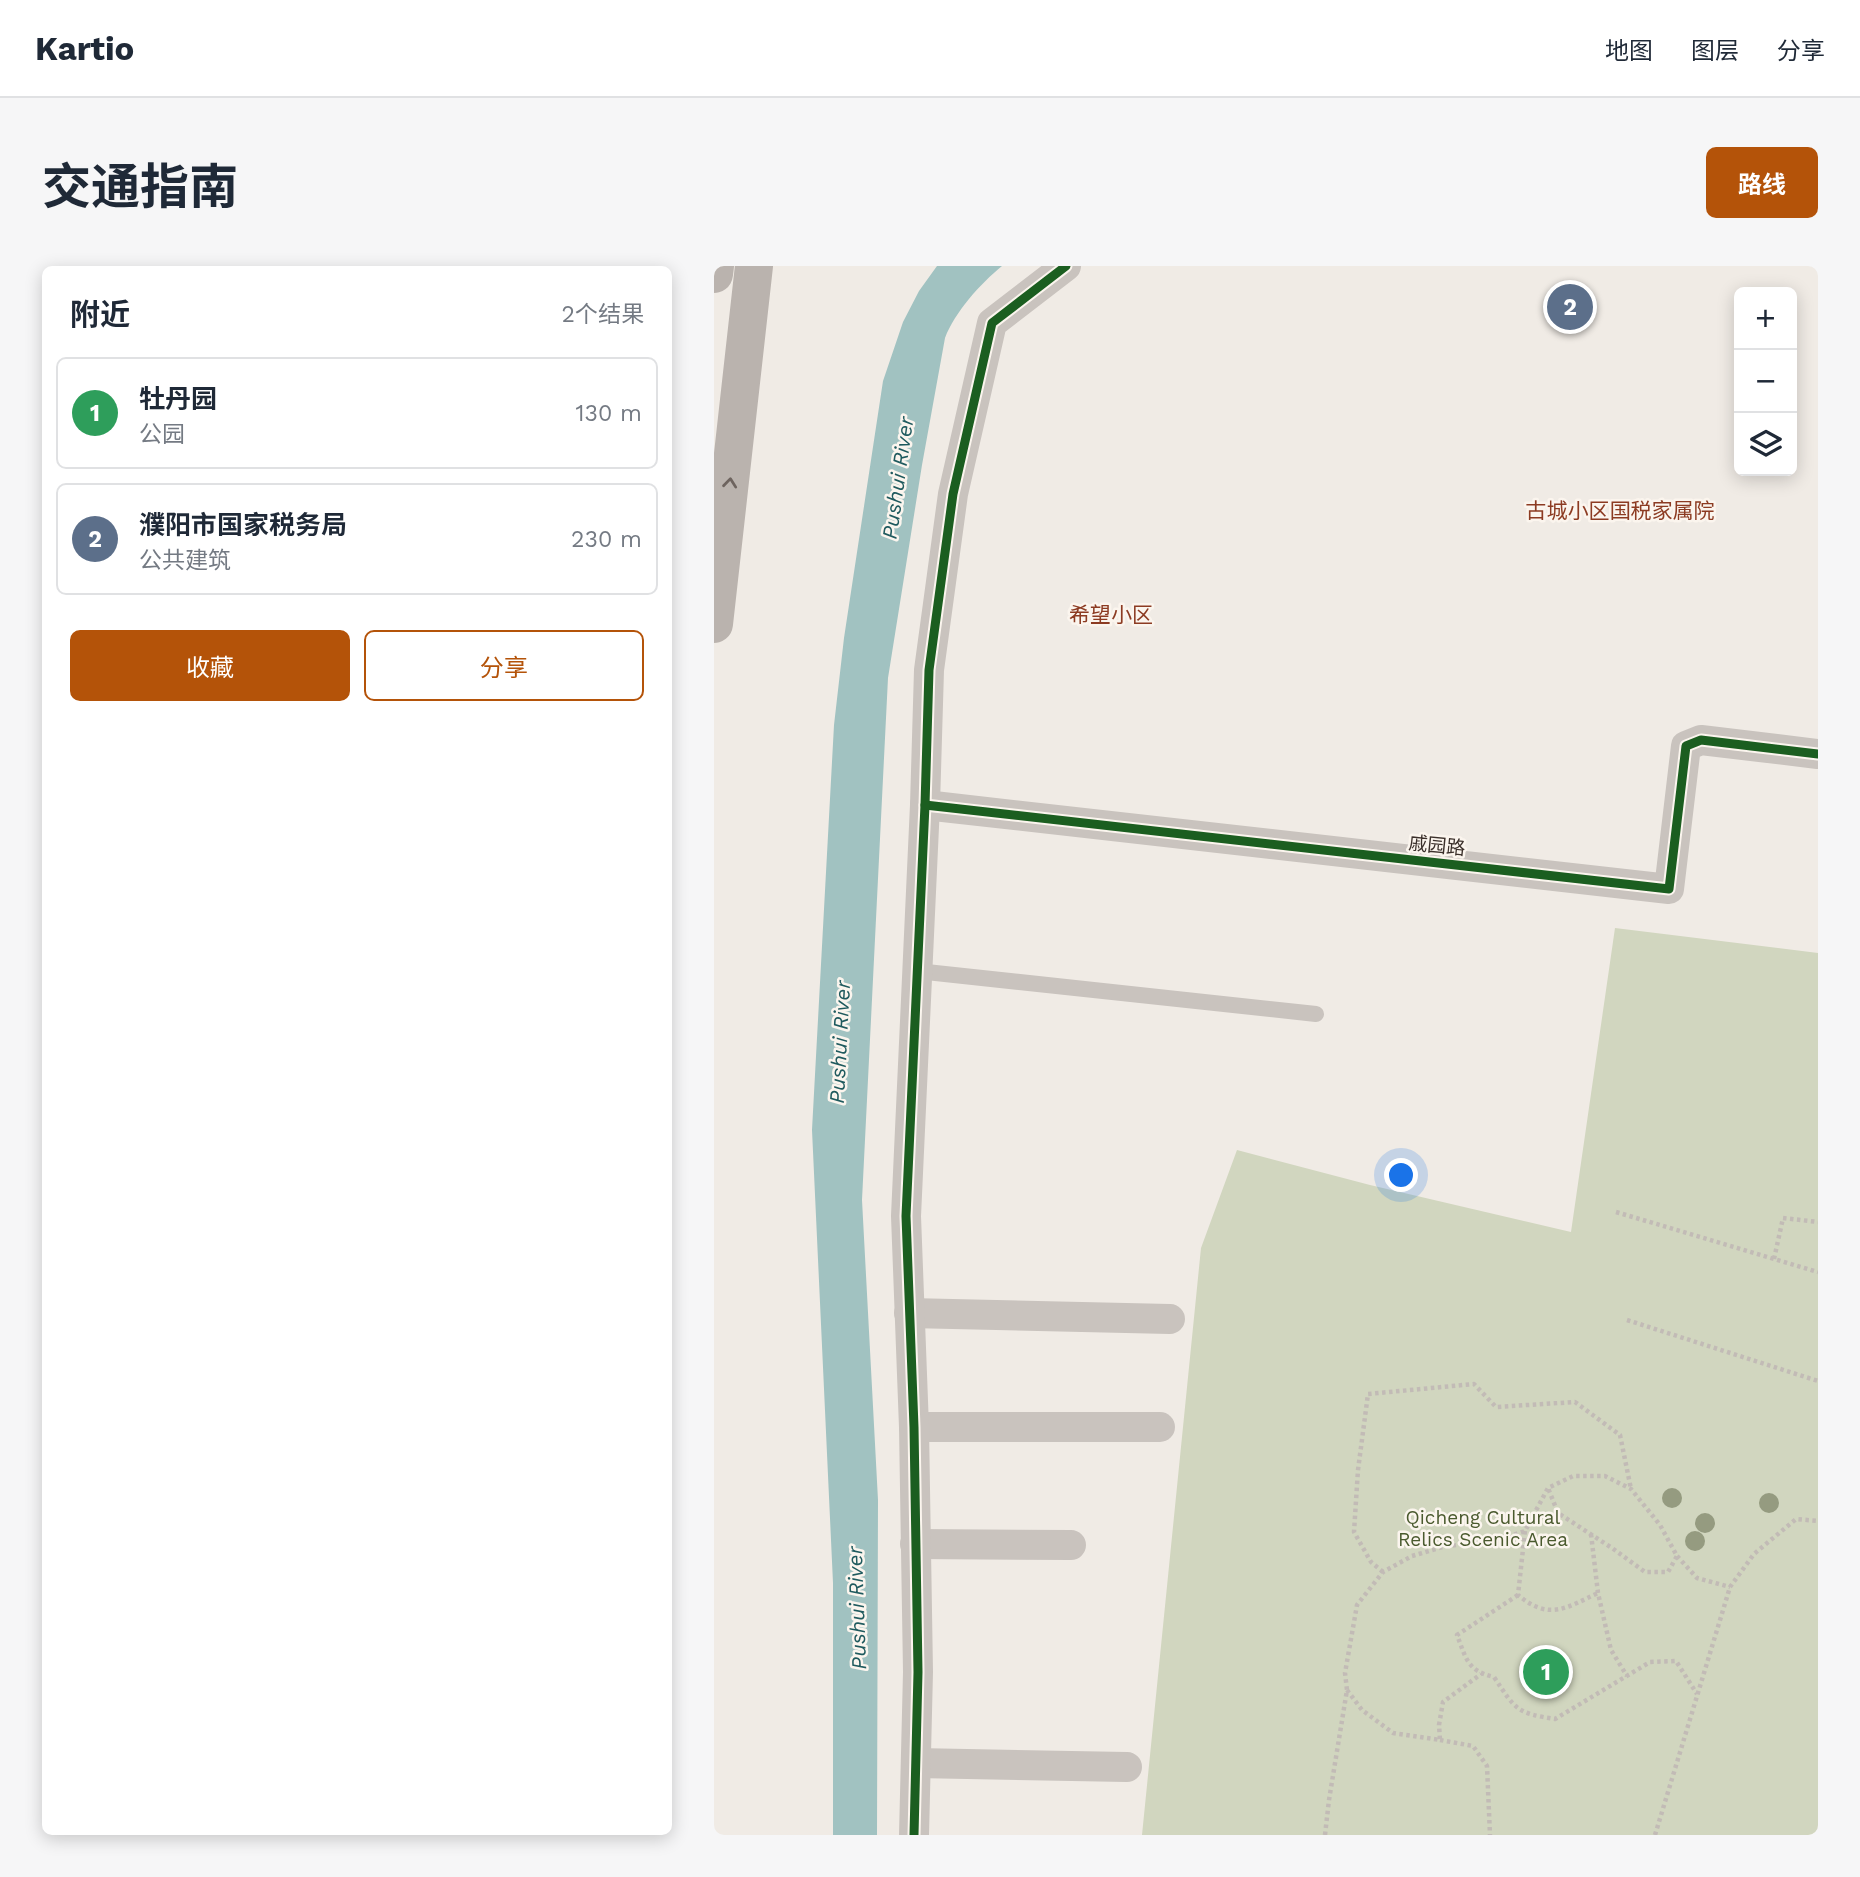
<!DOCTYPE html>
<html lang="zh">
<head>
<meta charset="utf-8">
<style>
	:root { --surface:#fff; --page:#f6f6f7; --text:#1f2937; --muted:#747a83; --line:#e0e1e3; --accent:#b45309 }
	body { margin:0; font-family:"Work Sans","Noto Sans SC",sans-serif; background:var(--page); color:var(--text) }
	.controls { position:absolute; right:21px; top:21px; display:grid; overflow:hidden; border-radius:10px; box-shadow:0 4px 18px #0003 }
	.controls button { width:63px; height:63px; display:grid; place-items:center; padding:0; border:0; border-bottom:2px solid var(--line); background:var(--surface); color:var(--text); font:35px sans-serif }
	.you { position:absolute; left:688px; top:910px; width:24px; height:24px; margin:-18px; border:5px solid #fff; border-radius:50%; background:#1a73e8; box-shadow:0 0 0 10px #1a73e833 }
	.badge { display:grid; place-items:center; width:46px; height:46px; border-radius:50%; background:var(--accent); color:#fff; font-size:23px; font-weight:700 }
	.pin { position:absolute; translate:-50% -50%; border:4px solid #fff; box-shadow:0 2px 7px #0006 }
	.list { margin:0; padding:0; list-style:none }
	h2 { display:flex; justify-content:space-between; align-items:center; height:91px; margin:0; padding:0 28px; font-size:30px }
	h2 small { font-size:23px; font-weight:400; color:var(--muted) }
	.list li { display:grid; grid-template-columns:46px 1fr auto; gap:21px; align-items:center; box-sizing:border-box; height:112px; margin:0 14px 14px; padding:0 14px; border:2px solid var(--line); border-radius:10px }
	.list b { display:block; font-size:26px; white-space:nowrap }
	.list p { margin:0; font-size:23px; white-space:nowrap; color:var(--muted) }
	.list em { font-size:23px; font-style:normal; color:var(--muted) }
	.actions { display:flex; gap:14px; padding:21px 28px }
	.actions a { flex:1; padding:16px 0; border:2px solid var(--accent); border-radius:10px; text-align:center; font-size:24px; color:var(--accent) }
	.actions .main { background:var(--accent); color:#fff }
	.icon { flex:none; width:38px; height:38px; fill:none; stroke:currentColor; stroke-width:2; stroke-linecap:round; stroke-linejoin:round }
	.map { position:relative; flex:none; width:1104px; height:1569px; overflow:hidden; border-radius:10px }
	header { display:flex; align-items:center; gap:42px; box-sizing:border-box; height:98px; padding:0 35px; background:var(--surface); border-bottom:2px solid var(--line) }
	header strong { font-size:33px }
	nav { display:flex; gap:38px; margin-inline-start:auto; font-size:24px }
	.intro { display:flex; align-items:center; justify-content:space-between; box-sizing:border-box; height:168px; padding:0 42px }
	h1 { margin:0; font-size:49px }
	.button { padding:18px 32px; border-radius:10px; background:var(--accent); color:#fff; font-size:24px; font-weight:700 }
	main { display:flex; gap:42px; padding:0 42px }
	aside { flex:1; background:var(--surface); border-radius:10px; box-shadow:0 4px 18px #0003 }
	.map>svg:first-child { display:block }
</style>
</head>
<body>
<header>
<strong>Kartio</strong>
<nav><a>地图</a><a>图层</a><a>分享</a></nav>
</header>
<div class="intro"><h1>交通指南</h1><a class="button">路线</a></div>
<main>
<aside>
<h2>附近<small>2个结果</small></h2>
<ul class="list">
<li><span class="badge" style="background:#2e9e5b">1</span><div><b>牡丹园</b><p>公园</p></div><em>130 m</em></li>
<li><span class="badge" style="background:#5c6f8a">2</span><div><b>濮阳市国家税务局</b><p>公共建筑</p></div><em>230 m</em></li>
</ul>
<div class="actions"><a class="main">收藏</a><a>分享</a></div>
</aside>
<div class="map">
<svg width="1104" height="1569" viewBox="0 0 1104 1569">
	<rect width="100%" height="100%" fill="#f0ebe5"/>
	<polygon fill="#d1d6bf" points="901,662 1104,687 1104,1569 428,1569 487,982 523,884 656,919 857,966"/>
	<path fill="#a1c2c1" d="M223,0H288C266,18 241,46 231,72L208,199L174,412L148,934L164,1234L163,1569H119V1317L98,864L120,459L130,372L169,115L189,56L205,25Z"/>
	<g fill="none" stroke-linecap="round" stroke-linejoin="round">
		<g stroke="#c2bbb6" stroke-width="4.5" stroke-dasharray="3.5 3.5" stroke-linecap="butt">
			<polyline points="902,946 1104,1006"/>
			<polyline points="1060,993 1069,952 1104,956"/>
			<polyline points="913,1054 1104,1115"/>
			<path d="M811,1265L804,1329C835,1355 852,1342 884,1327"/>
			<polyline points="877,1268 884,1327 897,1384 913,1410"/>
			<polyline points="963,1290 983,1312 1016,1321"/>
			<polyline points="669,1306 657,1296 640,1266 644,1204 654,1128 760,1118 782,1141 861,1136 906,1169 917,1223"/>
			<path d="M804,1329L743,1369C752,1392 753,1405 780,1411C802,1444 802,1447 841,1453L936,1396L962,1395L983,1428"/>
			<polyline points="633,1424 648,1444 679,1467 726,1474 725,1459 729,1436 767,1408"/>
			<polyline points="726,1474 759,1480 773,1500 776,1569"/>
			<polyline points="611,1569 615,1534 633,1424 631,1407 643,1339 669,1306 698,1290 732,1280 778,1276 811,1265 834,1222 859,1210 891,1210 917,1223 946,1259 963,1290 954,1306 931,1306 898,1282 844,1247 834,1222"/>
			<polyline points="941,1569 1016,1321 1040,1288 1082,1253 1104,1255"/>
		</g>
		<polyline stroke="#c9c3be" stroke-width="16" points="203,705 602,748"/>
		<g stroke="#c9c3be" stroke-width="30">
			<polyline points="211,539 955,623 972,480 987,474 1104,488"/>
			<polyline points="195,1047 456,1053"/>
			<polyline points="200,1161 446,1161"/>
			<polyline points="201,1278 357,1279"/>
			<polyline points="202,1497 413,1501"/>
			<polyline points="200,1569 204,1406 200,1161 192,950 211,539 215,404 239,228 278,57 352,0"/>
		</g>
		<g stroke="#bab3ae" stroke-width="38">
			<polyline points="0,8 1,0"/>
			<polyline points="0,358 40,0"/>
		</g>
		<g stroke="#fbf5ee" stroke-width="13">
			<g id="cycleway">
				<polyline points="211,539 955,623 972,480 987,474 1104,488"/>
				<polyline points="200,1569 204,1406 200,1161 192,950 211,539 215,404 239,228 278,57 352,0"/>
			</g>
		</g>
		<use href="#cycleway" stroke="#1b5e20" stroke-width="9"/>
	</g>
	<g fill="#959b80">
		<circle cx="958" cy="1232" r="10"/>
		<circle cx="1055" cy="1237" r="10"/>
		<circle cx="991" cy="1257" r="10"/>
		<circle cx="981" cy="1275" r="10"/>
	</g>
	<defs><path id="oneway-chevron" d="M-2-3.5L2.5 0L-2 3.5" fill="none" stroke-width="1.6" stroke-linecap="round" stroke-linejoin="round" transform="scale(1.75)"/></defs>
	<use stroke="#6e645f" href="#oneway-chevron" transform="translate(16 217) rotate(-84)"/>
	<g text-anchor="middle" stroke-width="5" stroke-linejoin="round" paint-order="stroke">
		<g font-size="19" fill="#3b302b" stroke="#fbf5ee">
			<text transform="translate(723 579) rotate(6)" y="7">戚园路</text>
		</g>
		<g font-size="19" fill="#4a5a2e" stroke="#fbf5ee">
			<text x="769" y="1258">Qicheng Cultural<tspan x="769" dy="22">Relics Scenic Area</tspan></text>
		</g>
		<g font-size="21" font-style="italic" fill="#1f5a5e" stroke="#fbf5ee">
			<text transform="translate(184 212) rotate(-82)" y="7">Pushui River</text>
			<text transform="translate(126 776) rotate(-87)" y="7">Pushui River</text>
			<text transform="translate(143 1342) rotate(-92)" y="7">Pushui River</text>
		</g>
		<g font-size="21" fill="#8c3b22" stroke="#fbf5ee">
			<text x="906" y="252">古城小区国税家属院</text>
			<text x="397" y="356">希望小区</text>
		</g>
	</g>
</svg>
<div class="controls">
<button>+</button>
<button>−</button>
<button><svg class="icon" aria-label="layers" viewBox="0 0 24 24"><path d="M12 4l9 5-9 5-9-5zM3 14l9 5 9-5"/></svg></button>
</div>
<div class="you"></div>
<div class="pin badge" style="left:832px;top:1406px;background:#2e9e5b">1</div>
<div class="pin badge" style="left:856px;top:41px;background:#5c6f8a">2</div>
</div>
</main>
</body>
</html>
